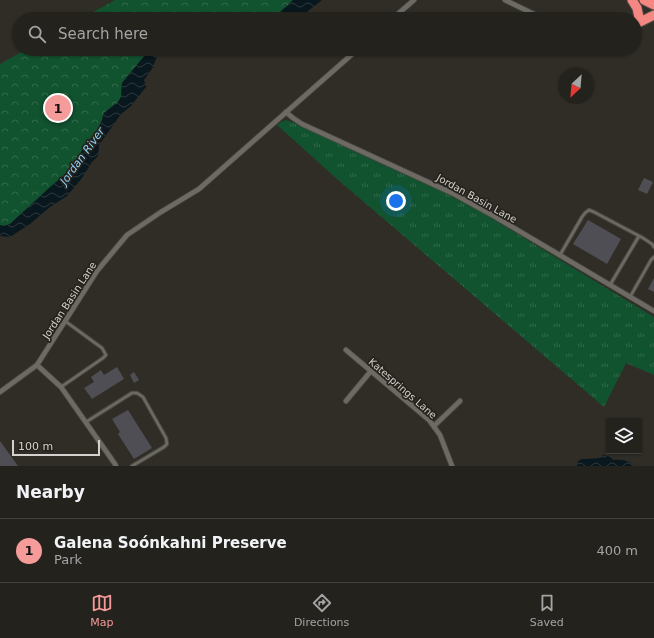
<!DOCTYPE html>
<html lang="en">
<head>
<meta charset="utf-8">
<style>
	:root { --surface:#24221d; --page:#302f2a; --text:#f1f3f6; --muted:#a3a4a4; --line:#413f3b; --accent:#f59b9a }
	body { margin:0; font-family:"DejaVu Sans",sans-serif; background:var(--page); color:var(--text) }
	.controls { position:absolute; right:12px; bottom:12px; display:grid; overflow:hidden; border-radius:0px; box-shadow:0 1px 3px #0004 }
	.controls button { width:36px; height:36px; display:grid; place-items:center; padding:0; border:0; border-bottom:1px solid var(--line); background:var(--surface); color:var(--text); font:20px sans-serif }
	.compass { position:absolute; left:558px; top:68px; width:36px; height:36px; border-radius:50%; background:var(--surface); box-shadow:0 1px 3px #0004; rotate:206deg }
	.scale { position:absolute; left:12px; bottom:10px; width:88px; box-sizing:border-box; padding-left:4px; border:2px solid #d3d1cd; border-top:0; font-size:11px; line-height:14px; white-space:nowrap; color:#d3d1cd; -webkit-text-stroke:3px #26231d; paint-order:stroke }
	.you { position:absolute; left:396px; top:201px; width:14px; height:14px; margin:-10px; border:3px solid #fff; border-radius:50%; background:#1a73e8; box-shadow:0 0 0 6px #1a73e833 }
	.badge { display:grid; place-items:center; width:26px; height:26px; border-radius:50%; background:var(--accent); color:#111; font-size:13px; font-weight:700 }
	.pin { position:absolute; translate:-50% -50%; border:2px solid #fff; box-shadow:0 1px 4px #0006 }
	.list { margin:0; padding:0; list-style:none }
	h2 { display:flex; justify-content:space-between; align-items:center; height:52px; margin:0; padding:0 16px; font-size:17px }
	h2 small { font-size:13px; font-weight:400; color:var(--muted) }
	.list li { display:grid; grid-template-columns:26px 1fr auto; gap:12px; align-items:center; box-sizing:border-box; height:64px; padding:0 16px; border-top:1px solid var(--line) }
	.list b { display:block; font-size:15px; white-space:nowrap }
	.list p { margin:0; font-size:13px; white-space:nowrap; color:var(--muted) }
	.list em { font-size:13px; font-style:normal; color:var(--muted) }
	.icon { flex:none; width:22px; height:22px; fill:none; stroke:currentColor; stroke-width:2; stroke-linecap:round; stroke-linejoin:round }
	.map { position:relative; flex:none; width:654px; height:466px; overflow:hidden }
	.search { position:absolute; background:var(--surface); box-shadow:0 1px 3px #0004; left:12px; right:12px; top:12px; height:44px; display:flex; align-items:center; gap:10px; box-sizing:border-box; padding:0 14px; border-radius:22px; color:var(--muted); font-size:15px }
	.sheet { height:116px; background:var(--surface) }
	nav { display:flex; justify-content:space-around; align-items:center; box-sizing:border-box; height:56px; border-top:1px solid var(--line); background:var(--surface); font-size:11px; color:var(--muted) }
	nav a { display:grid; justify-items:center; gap:2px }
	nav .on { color:var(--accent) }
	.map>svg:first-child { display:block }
</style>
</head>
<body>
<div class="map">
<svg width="654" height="466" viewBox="0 0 654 466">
	<defs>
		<pattern id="grass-tufts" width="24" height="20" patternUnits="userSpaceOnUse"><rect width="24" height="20" fill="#11522f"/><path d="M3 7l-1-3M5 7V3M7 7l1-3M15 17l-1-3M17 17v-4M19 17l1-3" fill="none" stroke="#336a4c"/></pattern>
		<pattern id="forest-crowns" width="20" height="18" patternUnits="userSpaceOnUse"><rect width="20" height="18" fill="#11522f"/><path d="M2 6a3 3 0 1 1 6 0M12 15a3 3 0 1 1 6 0" fill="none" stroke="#336a4c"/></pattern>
		<pattern id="water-waves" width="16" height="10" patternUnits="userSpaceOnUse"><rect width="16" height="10" fill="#09171e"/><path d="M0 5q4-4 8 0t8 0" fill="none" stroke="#2c383e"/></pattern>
	</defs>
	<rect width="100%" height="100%" fill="#302d27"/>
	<polygon fill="url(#grass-tufts)" points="286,120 292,122 388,167 439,190 478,210 654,317 654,375 626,363 604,407 337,179 277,125 281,122"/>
	<g fill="url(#forest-crowns)">
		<polygon points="115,0 293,0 277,15 266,19 237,19 232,17 218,15 207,15 189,19 81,19"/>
		<polygon points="27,49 150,49 122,83 121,97 118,102 104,113 102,120 96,133 87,142 76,161 69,171 10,224 4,226 0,225 0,64"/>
	</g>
	<g fill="url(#water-waves)">
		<polygon points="293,0 322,0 298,19 266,19 277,15"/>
		<path d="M207,15C217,15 228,14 237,19H189Z"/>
		<polygon points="150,49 163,49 157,57 152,69 144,80 146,87 130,107 121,114 99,145 98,156 92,162 82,178 67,196 50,207 30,224 10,237 0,236 0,225 4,226 10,224 49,188 63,176 76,161 87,142 96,133 102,120 104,113 118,102 121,97 122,83"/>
		<path d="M603,455L608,456L614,460C621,459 629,460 634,466H577L578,461L582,459H586L601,458Z"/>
	</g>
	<g fill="#4f4e55">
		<polygon points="644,178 653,182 647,194 638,190"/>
		<polygon points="588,220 621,239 607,264 573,244"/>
		<polygon points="654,278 654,292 648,289"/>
		<polygon points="117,367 124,379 92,399 84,388 94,382 91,377 101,370 104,375"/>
		<polygon points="134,372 139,380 134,383 130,375"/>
		<polygon points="128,410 152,448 134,459 118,434 120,432 112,419"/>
		<polygon points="0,441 18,466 0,466"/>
	</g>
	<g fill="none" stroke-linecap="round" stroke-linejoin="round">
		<g stroke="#4c4a44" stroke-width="4.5">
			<g id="service">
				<polyline points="560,255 582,217 585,213 589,210 594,212 643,238 652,244 654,247"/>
				<polyline points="610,285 639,236"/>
				<polyline points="630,297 651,260 654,257"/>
				<polyline points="61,387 103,358 106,355 102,348 65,321"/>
				<polyline points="86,422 132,393 137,393 143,397 166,438 167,444 164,447 132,466"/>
			</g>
		</g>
		<g stroke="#4c4a44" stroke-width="6">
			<g id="minor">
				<polyline points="505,0 544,19"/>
				<polyline points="392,19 414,0"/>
				<polyline points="635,31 640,22"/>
				<polyline points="286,112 293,118 302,124 454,194 492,215 654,311"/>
				<polyline points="346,350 429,420 440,435 452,466"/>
				<polyline points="37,365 61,387 115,464 116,466"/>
				<polyline points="0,392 37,365 97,271 127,235 161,212 199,189 358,49"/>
				<polyline points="346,401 371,371"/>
				<polyline points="434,426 460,401"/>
			</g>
		</g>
		<g stroke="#4c4a44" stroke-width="11">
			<g id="motorway">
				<polyline points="632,0 637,8 640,22 654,15"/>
				<polyline points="644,0 654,5"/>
			</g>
		</g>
		<use href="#service" stroke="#6d6a63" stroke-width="2.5"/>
		<use href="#minor" stroke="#6d6a63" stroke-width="4.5"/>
		<use href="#motorway" stroke="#f48781" stroke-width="9"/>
	</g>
	<g text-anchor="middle" stroke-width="3.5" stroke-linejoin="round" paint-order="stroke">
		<g font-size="10" fill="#d3d1cd" stroke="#26231d">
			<text transform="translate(477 198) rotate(29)" y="4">Jordan Basin Lane</text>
			<text transform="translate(69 300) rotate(-57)" y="4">Jordan Basin Lane</text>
			<text transform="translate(403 388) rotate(41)" y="4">Katesprings Lane</text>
		</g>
		<g font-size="11" font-style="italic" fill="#8cd4fc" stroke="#26231d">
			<text transform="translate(82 156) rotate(-54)" y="4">Jordan River</text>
		</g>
	</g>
</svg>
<div class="controls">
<button><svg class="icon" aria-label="layers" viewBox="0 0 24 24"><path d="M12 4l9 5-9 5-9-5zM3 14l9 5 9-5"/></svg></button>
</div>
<svg class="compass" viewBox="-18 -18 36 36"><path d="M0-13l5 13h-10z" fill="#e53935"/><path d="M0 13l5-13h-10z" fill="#a3a4a4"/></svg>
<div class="scale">100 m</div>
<div class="you"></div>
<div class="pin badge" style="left:58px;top:108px">1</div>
<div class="search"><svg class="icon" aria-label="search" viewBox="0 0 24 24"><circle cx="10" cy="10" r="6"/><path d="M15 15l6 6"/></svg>Search here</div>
</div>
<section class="sheet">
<h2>Nearby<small></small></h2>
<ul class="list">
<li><span class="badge">1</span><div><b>Galena Soónkahni Preserve</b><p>Park</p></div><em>400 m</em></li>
</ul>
</section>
<nav>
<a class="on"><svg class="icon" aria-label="map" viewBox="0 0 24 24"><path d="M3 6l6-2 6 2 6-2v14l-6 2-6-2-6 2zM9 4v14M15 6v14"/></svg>Map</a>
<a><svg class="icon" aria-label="directions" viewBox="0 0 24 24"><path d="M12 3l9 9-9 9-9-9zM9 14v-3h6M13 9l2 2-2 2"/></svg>Directions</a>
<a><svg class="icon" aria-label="saved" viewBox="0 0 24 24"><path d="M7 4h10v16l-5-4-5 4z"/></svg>Saved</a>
</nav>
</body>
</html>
